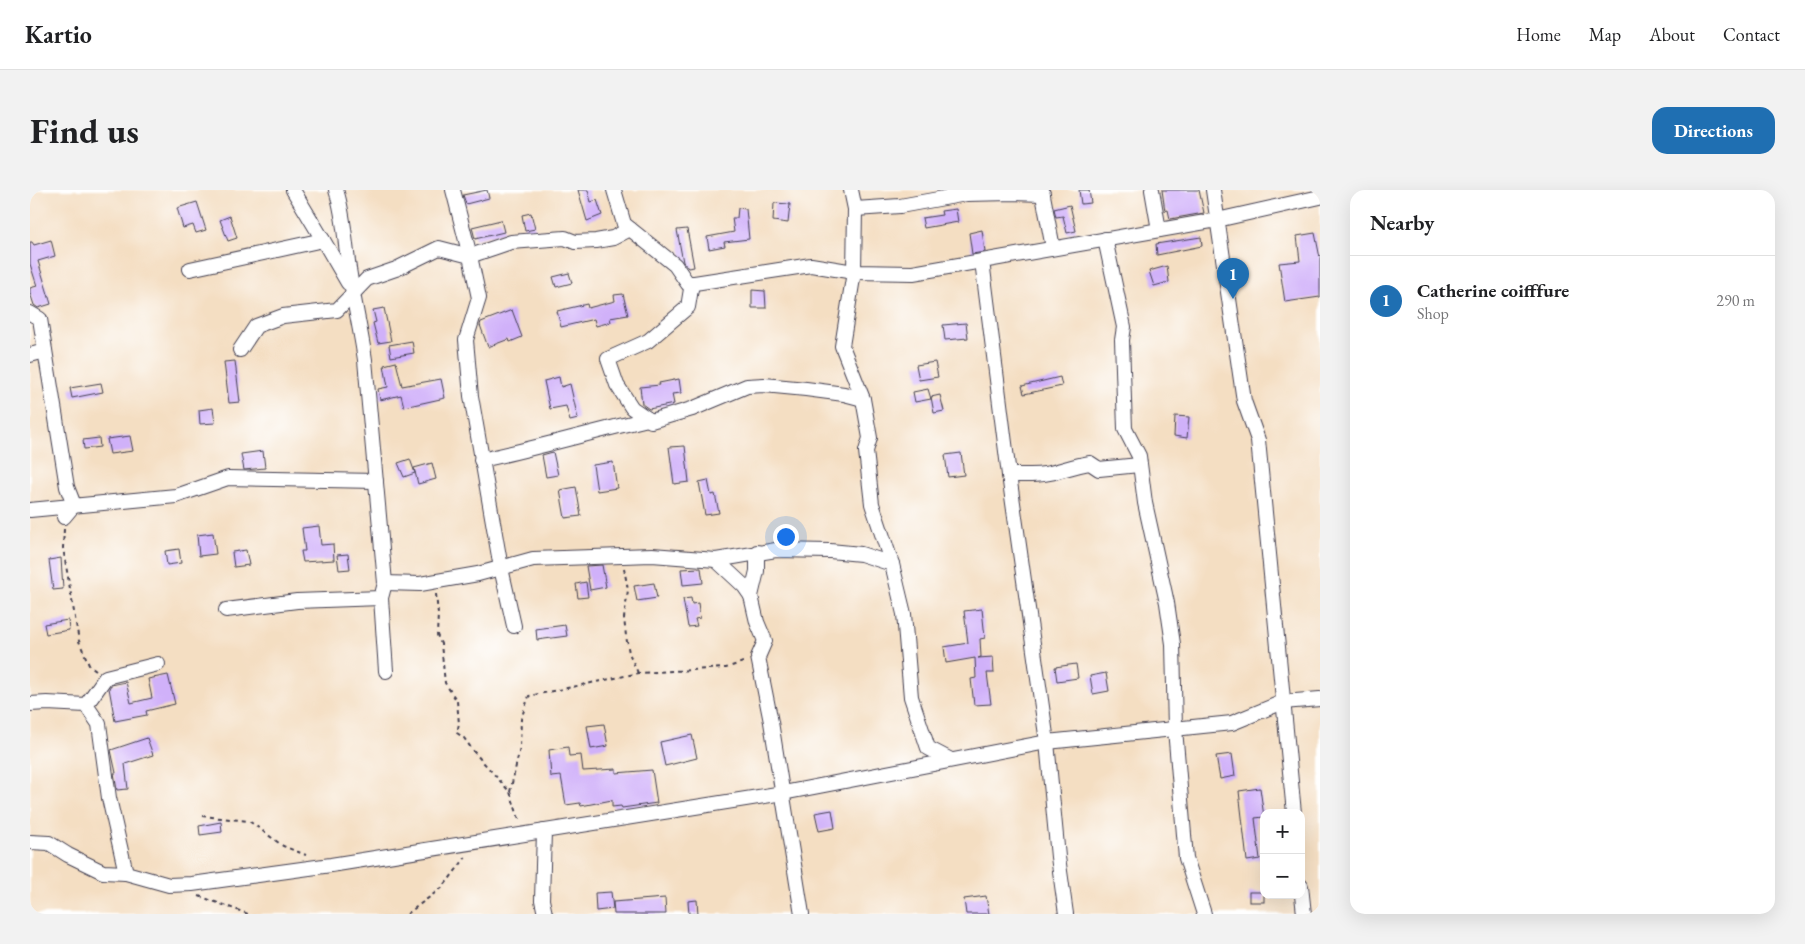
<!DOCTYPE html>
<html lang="en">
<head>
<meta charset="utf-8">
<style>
	:root { --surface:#fff; --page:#f2f2f2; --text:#202124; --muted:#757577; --line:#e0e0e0; --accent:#1f6fb2 }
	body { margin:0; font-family:"EB Garamond",serif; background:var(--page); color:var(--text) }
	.controls { position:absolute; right:15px; bottom:15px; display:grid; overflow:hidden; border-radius:10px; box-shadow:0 5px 20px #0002 }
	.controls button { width:45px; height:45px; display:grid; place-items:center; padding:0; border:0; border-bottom:1px solid var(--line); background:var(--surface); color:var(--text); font:25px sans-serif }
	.you { position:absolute; left:755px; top:346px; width:18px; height:18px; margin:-12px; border:4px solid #fff; border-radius:50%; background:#1a73e8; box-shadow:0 0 0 8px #1a73e833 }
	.badge { display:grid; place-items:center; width:32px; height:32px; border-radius:50%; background:var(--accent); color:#fff; font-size:16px; font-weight:700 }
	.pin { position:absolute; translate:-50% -41px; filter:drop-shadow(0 1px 2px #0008) }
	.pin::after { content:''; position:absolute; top:26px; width:18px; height:15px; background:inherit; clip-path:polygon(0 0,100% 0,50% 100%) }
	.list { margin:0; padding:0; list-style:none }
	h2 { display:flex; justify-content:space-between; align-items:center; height:65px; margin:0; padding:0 20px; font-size:21px }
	h2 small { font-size:16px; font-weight:400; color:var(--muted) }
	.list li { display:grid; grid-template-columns:32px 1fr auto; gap:15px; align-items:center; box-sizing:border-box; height:90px; padding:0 20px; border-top:1px solid var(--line) }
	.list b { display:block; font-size:19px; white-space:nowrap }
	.list p { margin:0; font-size:16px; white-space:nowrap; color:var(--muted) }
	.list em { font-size:16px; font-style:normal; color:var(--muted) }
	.map { position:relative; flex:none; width:1290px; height:724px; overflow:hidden; border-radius:15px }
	header { display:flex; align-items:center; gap:30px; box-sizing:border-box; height:70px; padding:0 25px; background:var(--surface); border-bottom:1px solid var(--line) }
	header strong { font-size:24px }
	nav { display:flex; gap:28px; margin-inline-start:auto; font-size:18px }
	.intro { display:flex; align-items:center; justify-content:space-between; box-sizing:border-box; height:120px; padding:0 30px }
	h1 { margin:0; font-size:35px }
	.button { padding:12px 22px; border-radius:15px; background:var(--accent); color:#fff; font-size:18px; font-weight:700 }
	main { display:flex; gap:30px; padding:0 30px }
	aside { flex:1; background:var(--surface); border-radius:15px; box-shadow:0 5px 20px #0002 }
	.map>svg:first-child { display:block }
</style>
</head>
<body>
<header>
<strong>Kartio</strong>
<nav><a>Home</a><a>Map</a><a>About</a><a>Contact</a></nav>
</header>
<div class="intro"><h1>Find us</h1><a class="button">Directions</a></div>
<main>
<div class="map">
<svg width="1290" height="724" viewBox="0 0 1290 724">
	<rect width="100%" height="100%" fill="#fff"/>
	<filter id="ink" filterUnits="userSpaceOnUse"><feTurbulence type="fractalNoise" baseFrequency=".02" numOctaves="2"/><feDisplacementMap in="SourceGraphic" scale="10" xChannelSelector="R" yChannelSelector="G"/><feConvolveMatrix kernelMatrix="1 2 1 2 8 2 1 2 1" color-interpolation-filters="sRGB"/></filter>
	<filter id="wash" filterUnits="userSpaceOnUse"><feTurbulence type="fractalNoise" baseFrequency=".0096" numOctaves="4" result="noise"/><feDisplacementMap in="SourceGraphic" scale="20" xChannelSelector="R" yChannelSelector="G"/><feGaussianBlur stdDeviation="1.12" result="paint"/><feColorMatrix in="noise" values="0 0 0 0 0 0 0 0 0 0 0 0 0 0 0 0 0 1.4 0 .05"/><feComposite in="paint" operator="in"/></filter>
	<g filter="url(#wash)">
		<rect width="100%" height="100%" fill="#f4dec2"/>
		<g id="blocks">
			<g fill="#d0b1f9">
				<polygon points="457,0 459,8 436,14 433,5"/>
				<polygon points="548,0 558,0 561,12 567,10 572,25 557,31"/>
				<polygon points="1049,0 1059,0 1061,13 1051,14"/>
				<polygon points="1132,0 1169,0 1174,23 1140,29 1138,20 1135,21"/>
				<polygon points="167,12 176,40 166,43 163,35 153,38 147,18"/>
				<polygon points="744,13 760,14 758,33 743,31"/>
				<polygon points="1040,15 1046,41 1037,43 1033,26 1026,27 1024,19"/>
				<polygon points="708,18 716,19 719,49 694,52 695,56 679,59 677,47 704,42 702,28 707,28"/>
				<polygon points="926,19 928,32 894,38 892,28 912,25 911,21"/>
				<polygon points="501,23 505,39 495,41 492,25"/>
				<polygon points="200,26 207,48 198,51 190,30"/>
				<polygon points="471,30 474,42 445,49 442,37"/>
				<polygon points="657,39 664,77 658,78 653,72 647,40"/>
				<polygon points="952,40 955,62 942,64 939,43"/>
				<polygon points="1285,43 1290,68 1290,107 1255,112 1249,73 1270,71 1267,46"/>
				<polygon points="1171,47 1172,56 1127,65 1126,54"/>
				<polygon points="21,50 25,66 8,71 21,114 8,118 4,115 0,103 0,98 7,96 0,74 0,52 2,52 4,55"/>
				<polygon points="1137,76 1139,92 1124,96 1119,81"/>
				<polygon points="539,83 542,93 526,97 523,87"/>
				<polygon points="722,100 735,101 736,118 722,118"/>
				<polygon points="593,104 598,125 580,128 581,132 566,136 564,129 531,137 527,121 557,114 558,118 585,111 584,105"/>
				<polygon points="354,118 361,151 348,153 343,133 346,132 343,120"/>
				<polygon points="482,120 492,147 480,152 479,149 458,157 450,135 451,132"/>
				<polygon points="936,133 938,148 915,150 913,135"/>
				<polygon points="382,151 384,163 361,167 359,155"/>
				<polygon points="205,171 210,212 199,213 194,172"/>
				<polygon points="366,172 372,196 411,189 415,208 374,217 371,205 350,210 348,199 358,197 354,175"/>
				<polygon points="905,172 908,187 889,190 886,175"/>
				<polygon points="529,187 531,197 540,194 548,229 540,231 536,216 520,219 514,191"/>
				<polygon points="1030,187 1032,196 994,204 992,196"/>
				<polygon points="649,189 651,203 642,204 644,214 619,219 612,214 610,197 630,195 629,193"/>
				<polygon points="71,193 73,202 42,208 40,198"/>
				<polygon points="898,199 901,209 885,212 883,202"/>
				<polygon points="910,205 914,221 904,223 901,207"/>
				<polygon points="183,218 185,233 170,234 169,220"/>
				<polygon points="1145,226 1159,227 1157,248 1144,246"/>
				<polygon points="100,246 103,261 80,264 77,249"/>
				<polygon points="69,248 70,257 54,259 53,250"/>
				<polygon points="655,256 659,292 644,294 639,257"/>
				<polygon points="233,261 235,278 214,280 211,264"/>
				<polygon points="523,262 528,285 516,287 512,265"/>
				<polygon points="931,263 934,285 918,287 915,265"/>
				<polygon points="380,269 385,283 374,287 368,273"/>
				<polygon points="583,272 587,298 567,301 563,275"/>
				<polygon points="402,273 406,289 388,294 384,278"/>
				<polygon points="678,290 681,305 685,304 689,323 675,325 669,292"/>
				<polygon points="546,297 551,326 535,328 530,300"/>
				<polygon points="289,336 291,355 303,354 304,370 273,372 271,361 275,361 272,338"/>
				<polygon points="183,343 186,364 169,366 167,345"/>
				<polygon points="149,359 151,373 137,375 135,361"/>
				<polygon points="216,360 219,375 204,377 202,362"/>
				<polygon points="318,364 320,379 309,380 307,365"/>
				<polygon points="31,368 33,399 23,400 19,370"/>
				<polygon points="572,375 576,397 560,400 556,376"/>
				<polygon points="671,378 673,393 653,395 651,379"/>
				<polygon points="556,392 558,407 548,408 546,394"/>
				<polygon points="624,393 627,408 607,411 604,396"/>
				<polygon points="661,408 662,414 668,413 670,428 665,429 667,436 658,437 653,409"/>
				<polygon points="952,419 955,448 950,449 951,467 948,468 963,467 964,483 957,483 961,514 944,515 941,489 946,488 945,468 916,473 914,457 938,453 934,421"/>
				<polygon points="38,430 39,440 16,444 14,434"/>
				<polygon points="535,435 537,446 507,450 506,439"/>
				<polygon points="1046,474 1048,488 1027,491 1025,477"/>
				<polygon points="1076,483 1079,501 1063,504 1060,486"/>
				<polygon points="138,485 145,514 116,521 117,525 85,531 79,498 81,495 96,492 101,513 122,508 118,489"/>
				<polygon points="574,534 578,556 561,559 557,536"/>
				<polygon points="662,545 667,568 635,576 630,552"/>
				<polygon points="117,548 123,565 95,574 98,599 87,600 84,583 86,583 81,560"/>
				<polygon points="538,557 539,566 551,565 553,581 586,579 586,583 622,580 627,613 592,618 591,616 582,617 582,610 551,616 550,613 536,615 531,586 521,587 519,560"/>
				<polygon points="1202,564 1205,586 1190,589 1186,566"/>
				<polygon points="1230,598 1234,627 1225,628 1230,669 1217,671 1209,601"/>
				<polygon points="802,620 805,638 789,641 785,623"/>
				<polygon points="191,632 192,642 170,645 169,636"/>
				<polygon points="581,702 583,719 566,721 565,703"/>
				<rect x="1219" y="702" width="15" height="10"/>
				<polygon points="956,706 959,724 936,724 934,709"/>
				<polygon points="635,708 636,724 584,724 583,712"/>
				<polygon points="667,710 668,724 659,724 658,711"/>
			</g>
		</g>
	</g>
	<g filter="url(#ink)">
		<use href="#blocks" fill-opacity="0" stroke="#423e4f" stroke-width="1"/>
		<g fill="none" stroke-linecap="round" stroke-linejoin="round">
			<g stroke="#423e4f" stroke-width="16">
				<g id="minor">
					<polyline points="263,0 293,50"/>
					<path d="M306,0C315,27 315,56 320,85C324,113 331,141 335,170L355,393L351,408L356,481"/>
					<polyline points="423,0 440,66 481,52 535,48 545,52 566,51 583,48 600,39"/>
					<polyline points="584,0 594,34 645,75 658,94 781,75 824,82 883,83 952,71"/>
					<polyline points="821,0 825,19 824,82 812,156 833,209 840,248 836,261 842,314 862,374 874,424 881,507 898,558 921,570"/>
					<polyline points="1012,0 1023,58"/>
					<polyline points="1122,0 1129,40"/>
					<polyline points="1183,0 1214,211 1228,250 1264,623"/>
					<polyline points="825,19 870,16 936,4 982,3 1013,4"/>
					<polyline points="1075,49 1094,137 1092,150 1095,239 1109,266 1115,313 1137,413 1143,454 1145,539 1156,668 1174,724"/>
					<polyline points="160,79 293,50 318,93"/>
					<polyline points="662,93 658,117 618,151 578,169 587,195 602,218 621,231 662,219 717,196 734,195 776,199 814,204 833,209"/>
					<polyline points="0,123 10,129 37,297 44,315 34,327"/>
					<polyline points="210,160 226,136 253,126 307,120 337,89 366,79 409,58 440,66 449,108 436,150 441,206 471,378 484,436"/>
					<polyline points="0,165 15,161"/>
					<path d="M451,270C507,258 562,242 618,229"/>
					<path d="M979,285C993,285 1007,286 1020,283C1033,280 1046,275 1060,273L1069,279L1109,275"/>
					<polyline points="0,320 146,306 198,288 346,291"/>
					<polyline points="727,362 727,381 721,406 727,432 735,451 728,467 741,532 772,724"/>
					<polyline points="686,370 714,396 721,406"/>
					<polyline points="355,393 390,394 448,384 503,369 622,365 686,370 746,360 800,361 831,364 862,374"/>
					<polyline points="196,420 267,411 351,408"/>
					<polyline points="0,514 17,513 56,515 69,534 79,608 96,683"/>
					<polyline points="56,515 76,487 128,474"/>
					<polyline points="514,641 512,710 515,724"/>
					<polyline points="0,652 19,653 38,665 73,682 96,683 139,695 162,694 301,675 753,603 1017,552 1202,533 1253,512 1290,509"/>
					<polyline points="1271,696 1274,724"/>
					<polyline points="1036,724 1028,667 1017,552 979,285 952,71 1187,30 1290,7"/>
				</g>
			</g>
			<g stroke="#423e4f" stroke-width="2" stroke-dasharray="4 4" stroke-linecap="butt">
				<polyline points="34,339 33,358 49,451 59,475 66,480"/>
				<polyline points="594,378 598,400 594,428 596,446 599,463 608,483"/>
				<polyline points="406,404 408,424 407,445 411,454 415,493 427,511 429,534 427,543 434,548 444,562 480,602 490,632"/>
				<polyline points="480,602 490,558 491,529 499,506 609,483 696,478 716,471"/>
				<polyline points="172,626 219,631 253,656 276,665"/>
				<polyline points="169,706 218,724"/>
				<polyline points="377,724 413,697 436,667"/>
			</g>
			<use href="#minor" stroke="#fff" stroke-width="14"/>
		</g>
	</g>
</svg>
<div class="controls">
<button>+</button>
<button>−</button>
</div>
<div class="you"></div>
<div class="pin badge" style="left:1203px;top:109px">1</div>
</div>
<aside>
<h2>Nearby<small></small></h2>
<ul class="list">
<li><span class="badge">1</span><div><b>Catherine coifffure</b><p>Shop</p></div><em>290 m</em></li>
</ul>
</aside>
</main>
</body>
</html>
